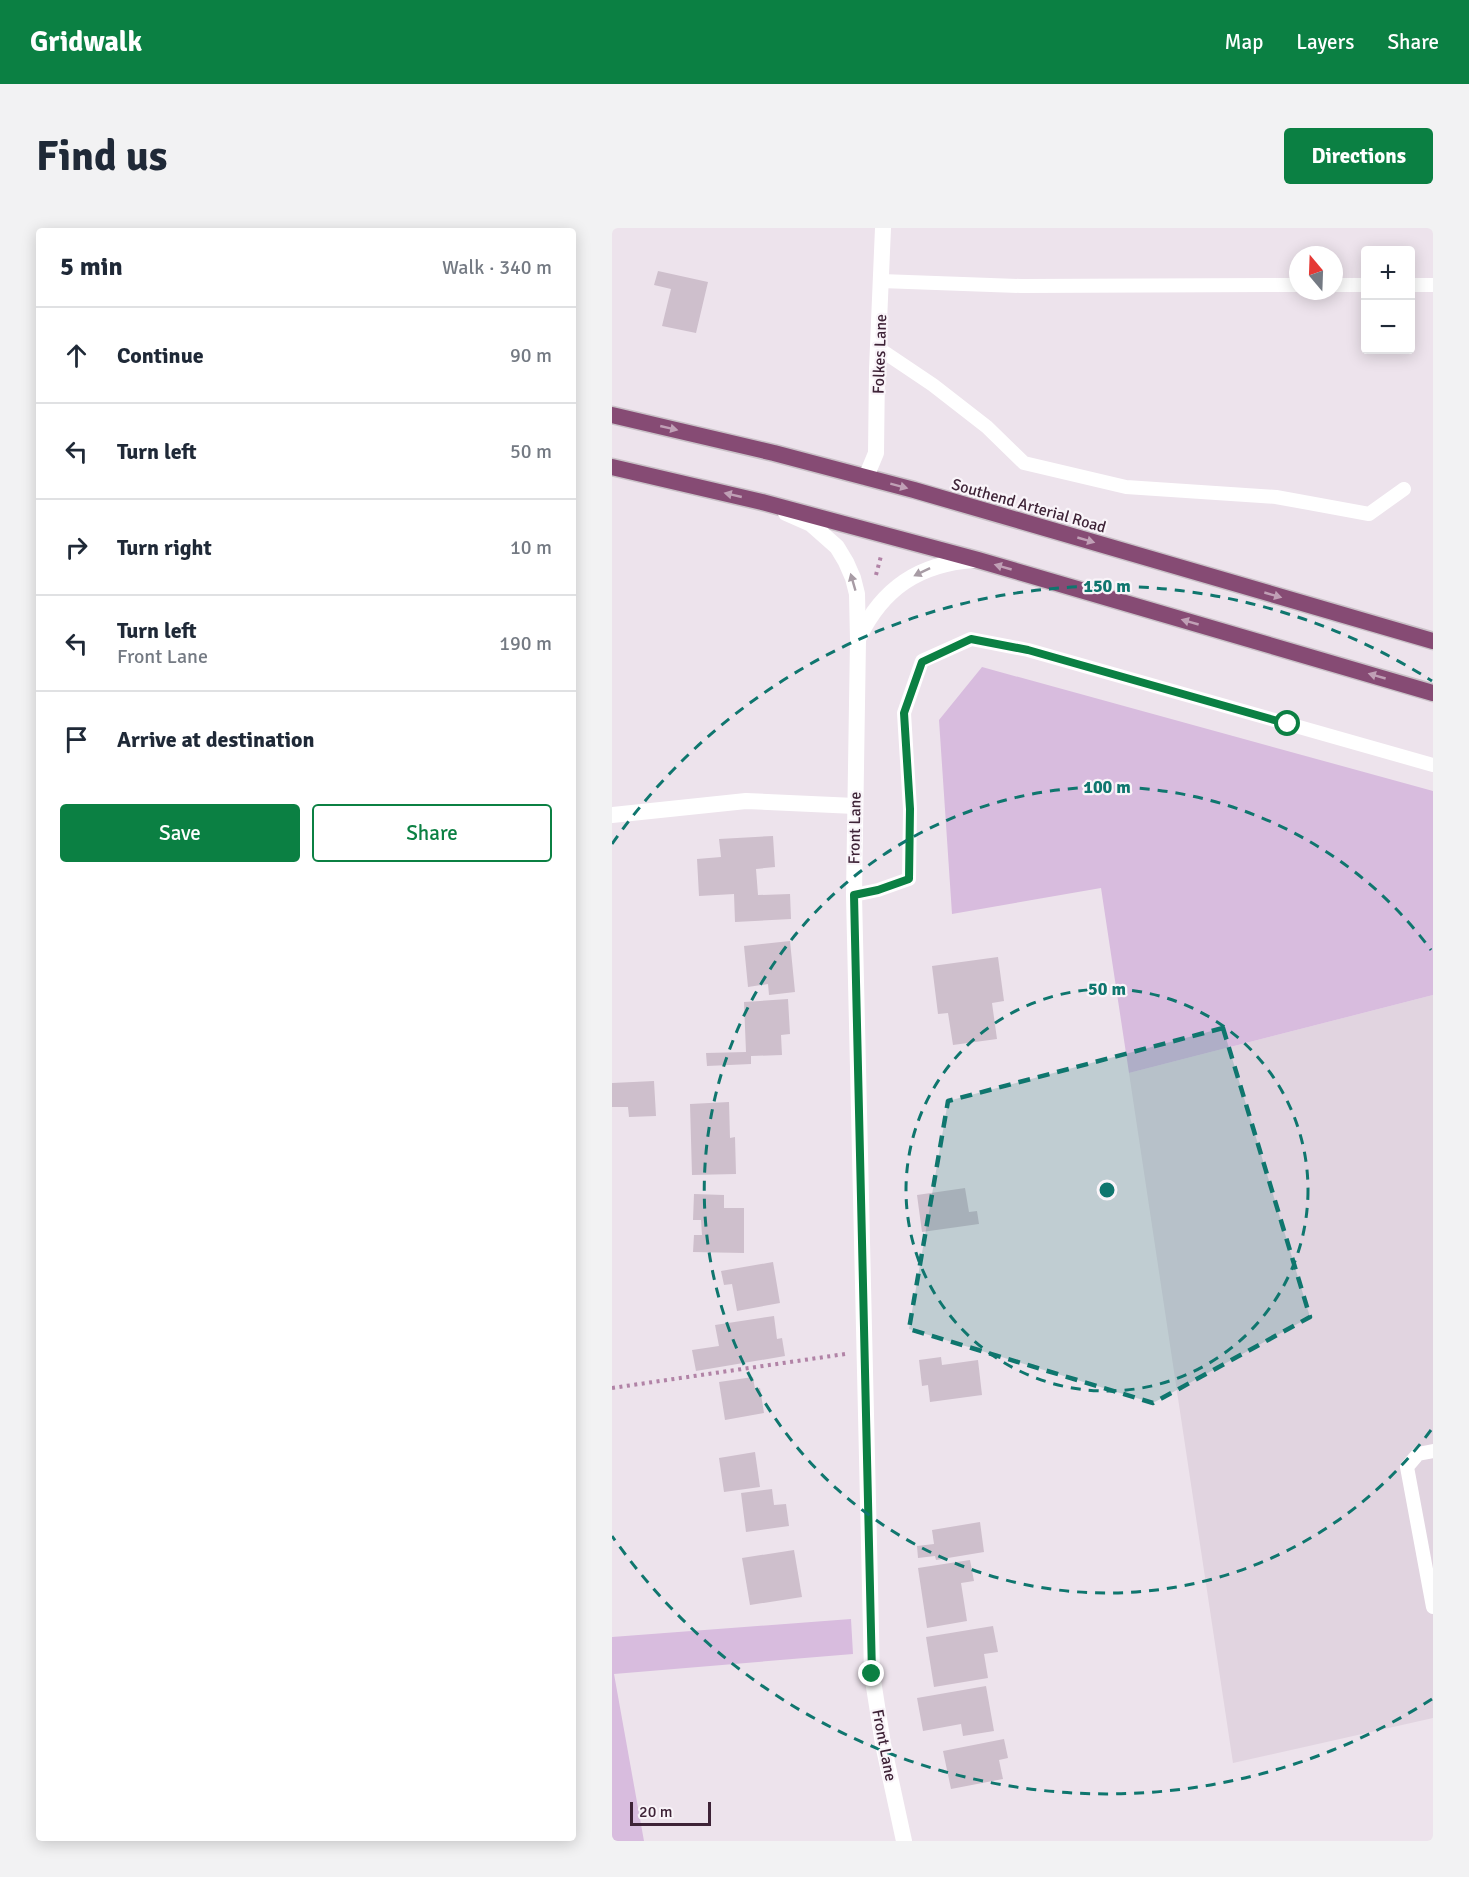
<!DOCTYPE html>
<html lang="en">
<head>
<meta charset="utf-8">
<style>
	:root { --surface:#fff; --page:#f2f2f3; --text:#1f2937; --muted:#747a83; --line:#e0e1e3; --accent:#0b8043 }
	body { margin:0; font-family:Signika,sans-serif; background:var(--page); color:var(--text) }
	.controls { position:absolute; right:18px; top:18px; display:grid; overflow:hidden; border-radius:6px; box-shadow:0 3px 15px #0003 }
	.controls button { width:54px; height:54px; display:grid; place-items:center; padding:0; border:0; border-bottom:2px solid var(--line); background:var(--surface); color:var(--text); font:30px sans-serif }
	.compass { position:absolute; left:677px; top:18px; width:54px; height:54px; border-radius:50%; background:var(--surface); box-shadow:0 3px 15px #0003; rotate:341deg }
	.scale { position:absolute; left:18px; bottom:15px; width:81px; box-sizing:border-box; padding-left:6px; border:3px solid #3e2337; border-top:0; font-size:16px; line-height:21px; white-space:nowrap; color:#3e2337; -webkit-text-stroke:4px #f9f4f9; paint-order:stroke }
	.stop { position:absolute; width:18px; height:18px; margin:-14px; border:4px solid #0b8043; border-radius:50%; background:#fff }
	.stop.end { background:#0b8043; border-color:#fff; box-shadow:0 2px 6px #0008 }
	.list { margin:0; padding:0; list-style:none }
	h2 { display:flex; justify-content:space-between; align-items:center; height:78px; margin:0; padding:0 24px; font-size:26px }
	h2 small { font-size:20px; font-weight:400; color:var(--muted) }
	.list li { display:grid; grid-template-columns:39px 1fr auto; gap:18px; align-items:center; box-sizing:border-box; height:96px; padding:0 24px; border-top:2px solid var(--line) }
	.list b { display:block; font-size:22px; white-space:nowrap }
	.list p { margin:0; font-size:20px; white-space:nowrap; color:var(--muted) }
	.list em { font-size:20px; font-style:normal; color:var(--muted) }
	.actions { display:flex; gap:12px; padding:18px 24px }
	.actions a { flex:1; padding:14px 0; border:2px solid var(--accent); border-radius:6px; text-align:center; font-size:21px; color:var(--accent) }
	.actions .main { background:var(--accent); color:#fff }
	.icon { flex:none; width:33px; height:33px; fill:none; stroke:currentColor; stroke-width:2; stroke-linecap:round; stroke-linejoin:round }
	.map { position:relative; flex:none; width:821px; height:1613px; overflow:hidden; border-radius:6px }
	header { display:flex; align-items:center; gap:36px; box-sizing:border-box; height:84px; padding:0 30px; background:var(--accent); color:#fff }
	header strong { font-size:28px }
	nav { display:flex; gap:33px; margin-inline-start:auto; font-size:21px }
	.intro { display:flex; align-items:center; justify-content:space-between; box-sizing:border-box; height:144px; padding:0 36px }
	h1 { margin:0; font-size:42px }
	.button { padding:15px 27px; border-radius:6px; background:var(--accent); color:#fff; font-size:21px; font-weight:700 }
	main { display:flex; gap:36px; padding:0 36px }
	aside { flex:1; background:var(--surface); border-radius:6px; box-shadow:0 3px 15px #0003 }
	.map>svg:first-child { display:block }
</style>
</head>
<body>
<header>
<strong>Gridwalk</strong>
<nav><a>Map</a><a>Layers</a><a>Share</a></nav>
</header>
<div class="intro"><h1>Find us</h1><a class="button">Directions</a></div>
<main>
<aside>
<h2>5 min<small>Walk · 340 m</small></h2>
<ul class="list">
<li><svg class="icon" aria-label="ahead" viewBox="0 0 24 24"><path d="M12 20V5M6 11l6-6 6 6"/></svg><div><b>Continue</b></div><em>90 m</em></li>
<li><svg class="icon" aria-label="left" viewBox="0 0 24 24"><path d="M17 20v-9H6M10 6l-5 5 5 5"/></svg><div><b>Turn left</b></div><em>50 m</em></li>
<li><svg class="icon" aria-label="right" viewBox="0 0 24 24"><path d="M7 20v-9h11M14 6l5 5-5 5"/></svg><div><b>Turn right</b></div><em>10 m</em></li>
<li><svg class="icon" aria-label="left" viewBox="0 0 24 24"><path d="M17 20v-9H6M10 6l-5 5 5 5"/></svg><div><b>Turn left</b><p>Front Lane</p></div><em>190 m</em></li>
<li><svg class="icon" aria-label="arrive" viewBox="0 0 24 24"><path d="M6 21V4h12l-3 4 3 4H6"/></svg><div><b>Arrive at destination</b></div></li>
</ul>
<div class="actions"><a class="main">Save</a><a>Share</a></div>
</aside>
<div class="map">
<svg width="821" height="1613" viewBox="0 0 821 1613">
	<rect width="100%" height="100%" fill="#ede3ec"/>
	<polygon fill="#e1d4e0" points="821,767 821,1490 621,1535 517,845"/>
	<g fill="#d8bcde">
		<polygon points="370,439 821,563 821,767 517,845 489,660 340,686 327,492"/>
		<polygon points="239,1391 241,1426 2,1446 32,1613 0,1613 0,1409"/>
	</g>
	<g fill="#cebfcc">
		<polygon points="46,43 96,54 84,105 50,98 59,61 42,57"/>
		<polygon points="161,608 163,639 144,641 146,667 178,666 179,691 123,694 122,666 87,668 85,631 109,629 107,611"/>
		<polygon points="178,713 183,764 157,767 156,756 136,759 132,718"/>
		<polygon points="386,729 392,773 380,775 385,811 341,817 336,785 326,786 320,738"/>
		<polygon points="176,771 178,806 169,807 170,827 139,828 139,836 95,838 94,825 134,824 132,774"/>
		<polygon points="42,853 44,888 17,889 16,879 0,879 0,855"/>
		<polygon points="117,874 118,910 123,909 124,946 80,947 78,876"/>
		<polygon points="353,960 357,984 365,983 367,996 310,1004 305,967"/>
		<polygon points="82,966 112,967 112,980 132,980 132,1025 81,1024 82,1007 90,1007 89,992 81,992"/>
		<polygon points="161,1034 168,1075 125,1083 120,1056 112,1057 109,1043"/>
		<polygon points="162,1088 165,1111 170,1110 173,1128 84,1143 80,1122 107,1118 103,1097"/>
		<polygon points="329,1129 330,1137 366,1132 370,1167 318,1174 316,1157 310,1158 307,1132"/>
		<polygon points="141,1149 143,1161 148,1160 152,1185 113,1192 107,1154"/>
		<polygon points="143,1224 148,1259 112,1264 107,1230"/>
		<polygon points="160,1261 162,1277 174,1276 177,1298 134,1304 129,1265"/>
		<polygon points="368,1294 372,1324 324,1332 323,1328 306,1330 305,1318 322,1316 320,1302"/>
		<polygon points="182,1322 190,1369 138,1377 130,1330"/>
		<polygon points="358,1332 362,1353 349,1355 355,1393 315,1400 306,1340"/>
		<polygon points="381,1398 386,1424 372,1426 376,1450 322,1459 314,1409"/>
		<polygon points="374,1458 382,1503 351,1508 349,1496 311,1503 305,1470"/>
		<polygon points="392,1511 396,1530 387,1532 391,1551 339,1561 331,1523"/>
	</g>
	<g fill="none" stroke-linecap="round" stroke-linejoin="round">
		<g stroke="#c9c1c7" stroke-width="19">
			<g id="trunk">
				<polyline points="0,187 162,225 302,262 821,413"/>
				<polyline points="0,239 150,274 366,332 821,465"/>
			</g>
		</g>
		<g stroke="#b183a6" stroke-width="4" stroke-dasharray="3 4.5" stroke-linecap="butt">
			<polyline points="264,347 269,328"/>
			<polyline points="0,1160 233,1126"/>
		</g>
		<g stroke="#fff" stroke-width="14">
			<polyline points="269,53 409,58 686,57"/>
			<polyline points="722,57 754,57"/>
			<polyline points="798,57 821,57"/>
			<polyline points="266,120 321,157 375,199 412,235 514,259 664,269 757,286 792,261"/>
			<polyline points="242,667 266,662 297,651 298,581 292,485 310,433 359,411 416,422 821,537"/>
			<polyline points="821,1223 806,1226 795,1239 821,1379"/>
		</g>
		<g stroke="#fff" stroke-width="16">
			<polyline points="254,249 264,225 265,141 271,0"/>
			<polyline points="174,285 199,296 225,319 234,334 241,350 245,366 246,412 242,667 260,1446 271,1516 292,1613"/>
			<path d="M247,409C271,360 307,336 361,332"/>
			<polyline points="0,587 134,573 243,578"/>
		</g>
		<use href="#trunk" stroke="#864b74" stroke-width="16"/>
	</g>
	<defs><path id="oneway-solid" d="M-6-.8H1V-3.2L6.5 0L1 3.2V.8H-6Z" transform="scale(1.5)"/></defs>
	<g fill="#c0a0b6">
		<use href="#oneway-solid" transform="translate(57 200) rotate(13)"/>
		<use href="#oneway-solid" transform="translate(287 258) rotate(15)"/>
		<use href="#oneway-solid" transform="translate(121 267) rotate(-167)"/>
		<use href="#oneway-solid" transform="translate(474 312) rotate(16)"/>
		<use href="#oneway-solid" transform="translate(391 339) rotate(-164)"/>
		<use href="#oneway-solid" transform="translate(661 367) rotate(16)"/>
		<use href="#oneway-solid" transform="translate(578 394) rotate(-164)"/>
		<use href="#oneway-solid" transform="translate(765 448) rotate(-164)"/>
	</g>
	<g fill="#a89ca5">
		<use href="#oneway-solid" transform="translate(310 344) rotate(154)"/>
		<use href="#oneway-solid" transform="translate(241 354) rotate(-106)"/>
	</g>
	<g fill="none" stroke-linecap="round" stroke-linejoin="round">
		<polyline stroke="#0b8043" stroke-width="8" points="260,1446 242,667 266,662 297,651 298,581 292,485 310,434 359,411 416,422 676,496"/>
	</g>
	<path fill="#0f766e" fill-opacity="0.2" stroke="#0f766e" stroke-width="4.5" stroke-dasharray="12 8" stroke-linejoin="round" d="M611,800L698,1089L541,1175L297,1101L336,873Z"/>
	<g fill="none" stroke="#0f766e" stroke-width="3" stroke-dasharray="10 8">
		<circle cx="495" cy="962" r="201"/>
		<path d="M819 1202A403 403 0 1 1 819 722"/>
		<path d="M820 1471A604 604 0 0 1 0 1308M0 616A604 604 0 0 1 820 453"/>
	</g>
	<g text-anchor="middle" stroke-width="4.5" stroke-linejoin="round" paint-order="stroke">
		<g font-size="16" fill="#3e2337" stroke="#f9f4f9">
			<text transform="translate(267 126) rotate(-88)" y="6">Folkes Lane</text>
			<text transform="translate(417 277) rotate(16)" y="6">Southend Arterial Road</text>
			<text transform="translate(242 600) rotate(-89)" y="6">Front Lane</text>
			<text transform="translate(273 1517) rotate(79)" y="6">Front Lane</text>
		</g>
	</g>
	<circle cx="495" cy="962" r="9" fill="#0f766e" stroke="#f9f4f9" stroke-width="3"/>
	<g font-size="18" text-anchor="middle" font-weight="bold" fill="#0f766e" stroke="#f9f4f9" stroke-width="4.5" stroke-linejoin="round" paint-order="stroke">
		<text x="495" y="364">150 m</text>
		<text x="495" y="565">100 m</text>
		<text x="495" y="767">50 m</text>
	</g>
</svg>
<div class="controls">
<button>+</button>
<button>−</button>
</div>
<svg class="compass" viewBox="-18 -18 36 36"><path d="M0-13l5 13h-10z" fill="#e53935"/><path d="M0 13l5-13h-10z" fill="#747a83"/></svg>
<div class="scale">20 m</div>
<div class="stop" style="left:676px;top:496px"></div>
<div class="stop end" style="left:260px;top:1446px"></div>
</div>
</main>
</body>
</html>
